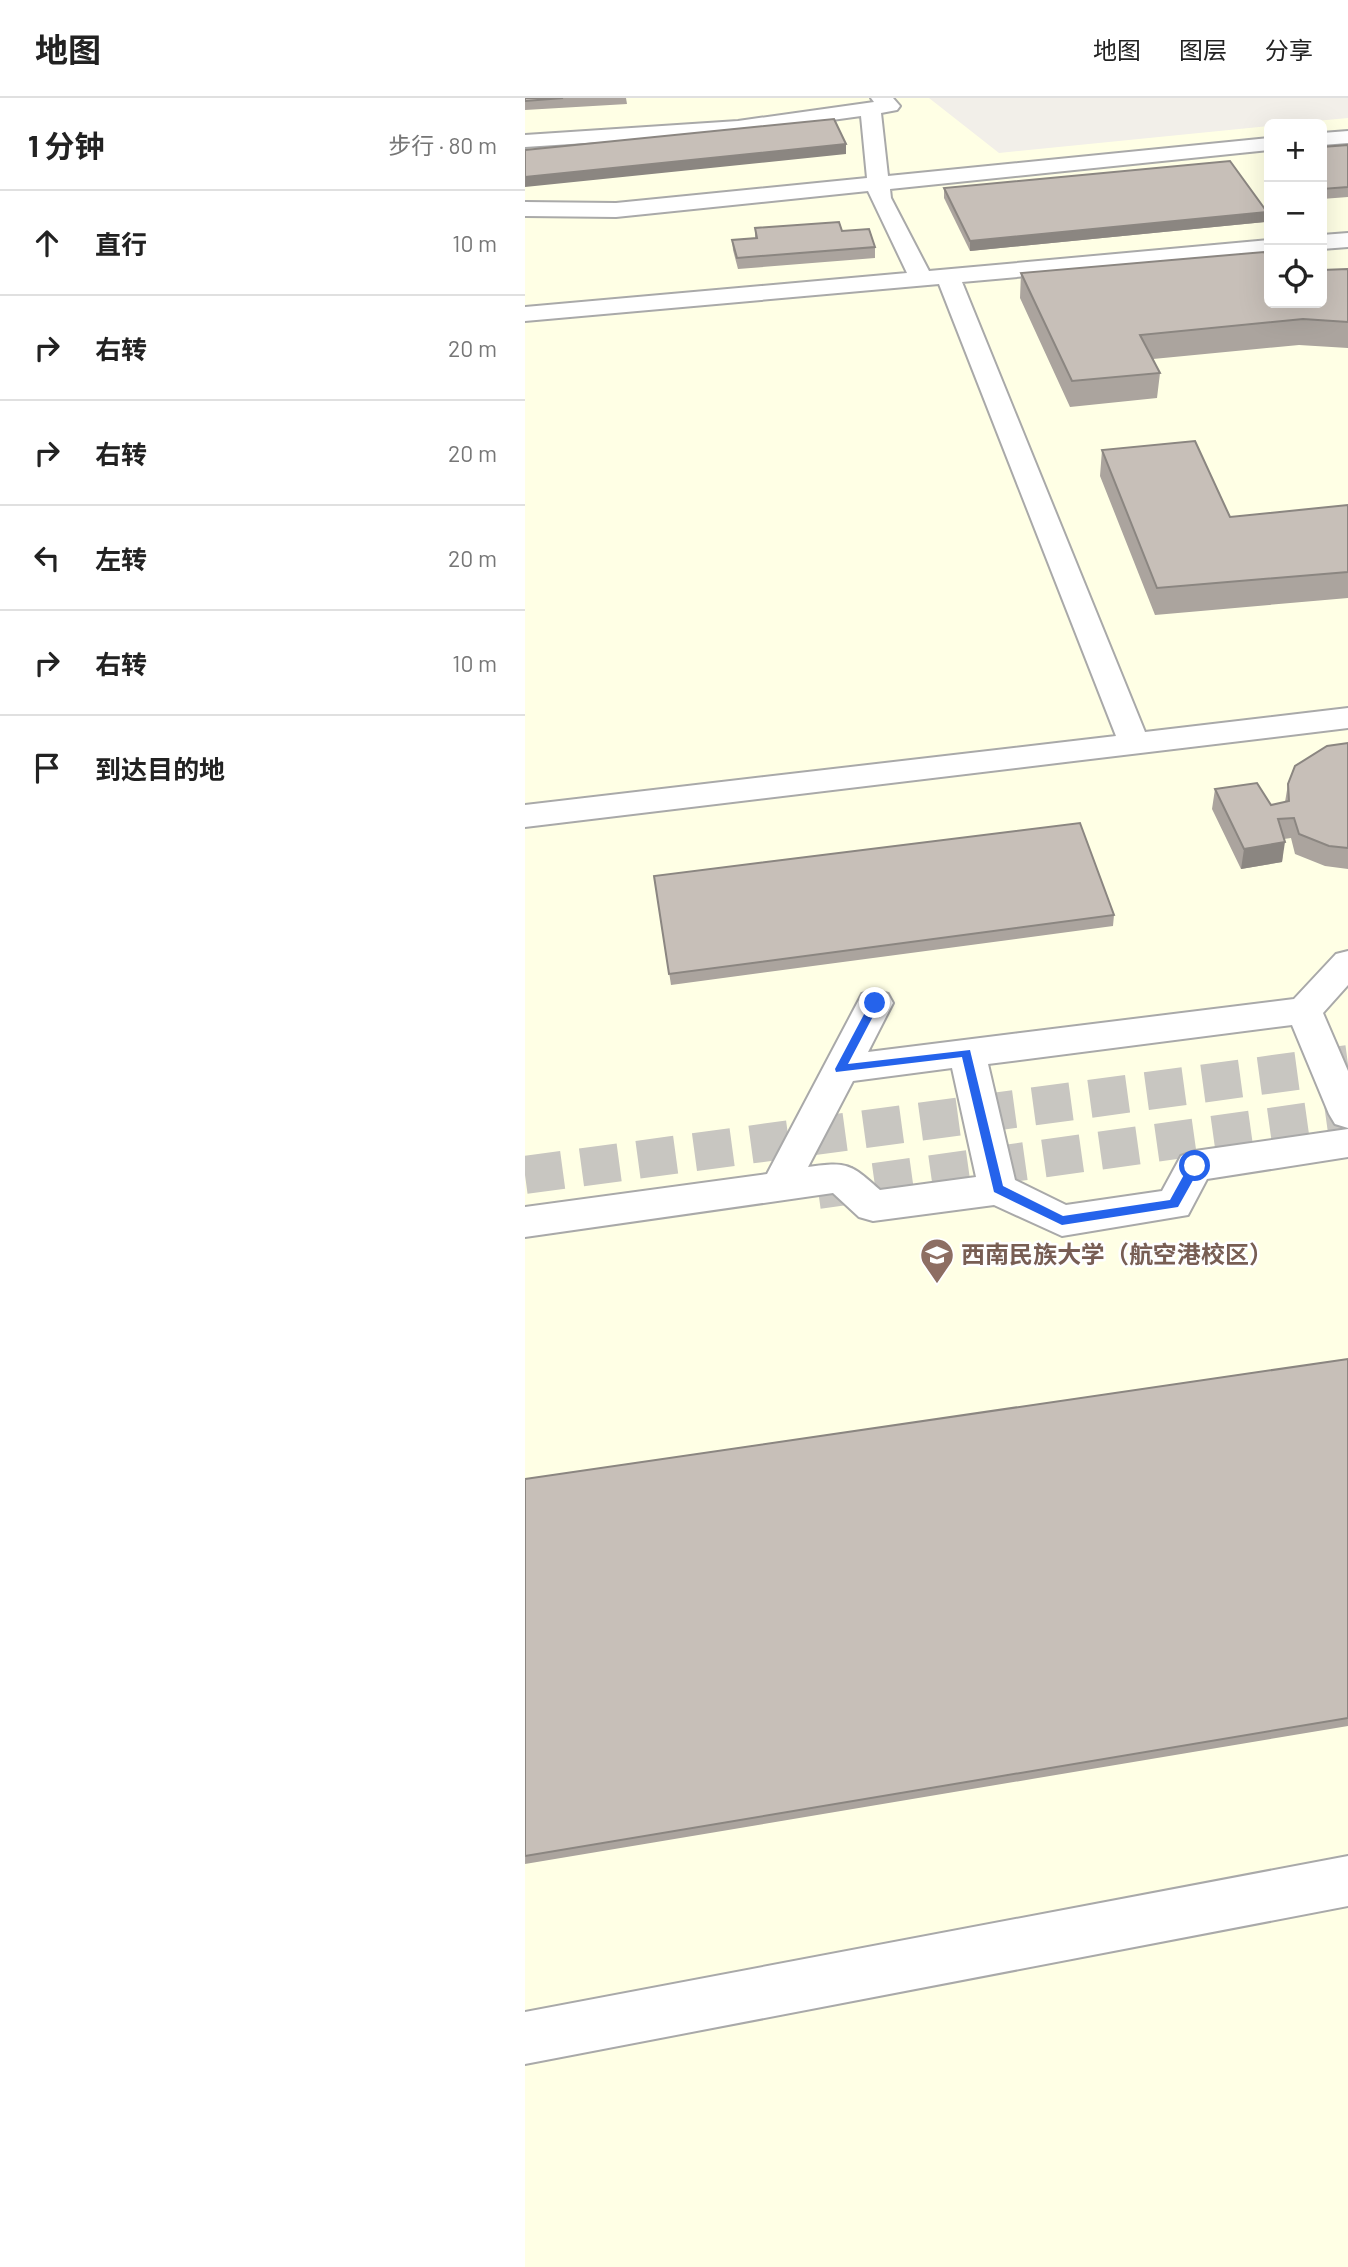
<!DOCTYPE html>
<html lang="zh">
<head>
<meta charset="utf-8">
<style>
	:root { --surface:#fff; --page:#f2f2f2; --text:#222; --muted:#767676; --line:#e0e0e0 }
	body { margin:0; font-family:Barlow,"Noto Sans SC",sans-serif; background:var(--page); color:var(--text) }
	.controls { position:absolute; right:21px; top:21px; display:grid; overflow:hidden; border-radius:10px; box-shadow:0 7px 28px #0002 }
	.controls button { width:63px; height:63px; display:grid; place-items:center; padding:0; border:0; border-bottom:2px solid var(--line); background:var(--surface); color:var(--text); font:35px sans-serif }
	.stop { position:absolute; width:21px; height:21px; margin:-16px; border:5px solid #2563eb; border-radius:50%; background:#fff }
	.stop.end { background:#2563eb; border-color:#fff; box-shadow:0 2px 7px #0008 }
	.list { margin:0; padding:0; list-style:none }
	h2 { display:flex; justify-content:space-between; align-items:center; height:91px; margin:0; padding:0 28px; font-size:30px }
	h2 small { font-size:23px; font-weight:400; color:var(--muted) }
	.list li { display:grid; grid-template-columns:46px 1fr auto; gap:21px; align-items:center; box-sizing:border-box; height:105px; padding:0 28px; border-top:2px solid var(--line) }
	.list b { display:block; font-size:26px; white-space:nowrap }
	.list em { font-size:23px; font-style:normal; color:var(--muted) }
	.icon { flex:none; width:38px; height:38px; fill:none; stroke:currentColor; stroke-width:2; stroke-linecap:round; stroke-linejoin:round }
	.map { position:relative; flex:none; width:823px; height:2169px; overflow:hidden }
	header { display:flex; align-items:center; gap:42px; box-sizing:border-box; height:98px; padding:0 35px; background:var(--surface); border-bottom:2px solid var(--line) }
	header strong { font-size:33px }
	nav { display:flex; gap:38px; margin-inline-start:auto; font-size:24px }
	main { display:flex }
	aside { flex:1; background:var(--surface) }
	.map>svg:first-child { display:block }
</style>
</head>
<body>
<header>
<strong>地图</strong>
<nav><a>地图</a><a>图层</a><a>分享</a></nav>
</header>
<main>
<aside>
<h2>1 分钟<small>步行 · 80 m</small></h2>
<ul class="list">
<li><svg class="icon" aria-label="ahead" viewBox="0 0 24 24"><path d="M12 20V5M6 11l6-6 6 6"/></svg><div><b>直行</b></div><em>10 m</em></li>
<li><svg class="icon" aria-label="right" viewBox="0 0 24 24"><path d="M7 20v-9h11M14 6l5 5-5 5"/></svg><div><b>右转</b></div><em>20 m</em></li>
<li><svg class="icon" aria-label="right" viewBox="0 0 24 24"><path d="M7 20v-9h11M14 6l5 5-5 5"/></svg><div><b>右转</b></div><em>20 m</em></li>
<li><svg class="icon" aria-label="left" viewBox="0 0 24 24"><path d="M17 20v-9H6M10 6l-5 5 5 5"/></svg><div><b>左转</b></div><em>20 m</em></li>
<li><svg class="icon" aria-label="right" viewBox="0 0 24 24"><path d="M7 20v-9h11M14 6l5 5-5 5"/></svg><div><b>右转</b></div><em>10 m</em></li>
<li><svg class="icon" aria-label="arrive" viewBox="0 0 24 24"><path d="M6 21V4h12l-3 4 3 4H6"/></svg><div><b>到达目的地</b></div></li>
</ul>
</aside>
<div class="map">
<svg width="823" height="2169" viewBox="0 0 823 2169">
	<rect width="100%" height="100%" fill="#f2efe9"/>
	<polygon fill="#ffffe5" points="0,0 404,0 474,55 744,28 744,205 797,205 797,26 759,26 823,20 823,2169 0,2169"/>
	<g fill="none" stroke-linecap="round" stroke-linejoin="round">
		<g stroke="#c8c6c1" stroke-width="38" stroke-dasharray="38 19" stroke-linecap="butt">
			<polyline points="0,1077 823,966"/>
			<polyline points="293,1092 823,1018"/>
		</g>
		<g stroke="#a9a9a9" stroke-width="4">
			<g id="minor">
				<polygon points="346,0 368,0 375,8 372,12 356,15 363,78 744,40 744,52 365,91 366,100 404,173 744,142 744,156 437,184 620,634 823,610 823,630 0,729 0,707 591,638 414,186 0,223 0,209 382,175 343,93 91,119 0,118 0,104 91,105 342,80 336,18 213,35 0,49 0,37 213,23 349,4"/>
				<polygon points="823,33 823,45 797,47 797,35"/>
				<polygon points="823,135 823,149 797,151 797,137"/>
				<path d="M823,853V887L798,915L823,973V1030L810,1026L804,1016L767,927L463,966L490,1082L541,1107L637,1093L656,1058L670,1053L823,1031V1059L682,1081L663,1117L537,1138L469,1107L348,1123L334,1119L308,1095L0,1139V1109L242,1076L337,896L350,892L363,896L368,905L343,954L769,901L811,856ZM427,970L451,1079L355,1092C326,1066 322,1063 283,1069L328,983Z"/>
				<polygon points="823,1758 823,1808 0,1966 0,1914"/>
			</g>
		</g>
		<use href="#minor" fill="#fff" fill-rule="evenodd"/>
	</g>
	<g fill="#aba49e">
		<polygon points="0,0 101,0 102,6 0,12"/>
		<polygon points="823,47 823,99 797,101 797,49"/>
		<polygon points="419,90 742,114 740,124 445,153 419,100"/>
		<polygon points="230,130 317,133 350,149 350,160 213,171 208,152 207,142 230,140"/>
		<polygon points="823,171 823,250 774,247 628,261 635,275 632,300 545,309 495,200 496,175 744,205"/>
		<polygon points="577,352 705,419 823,407 823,500 630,517 575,378"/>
		<polygon points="823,645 823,771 800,768 770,756 766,740 759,741 757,764 716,771 687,711 690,691 746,707 760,704 763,686"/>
		<polygon points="129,778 589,817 588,828 146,887"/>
		<polygon points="823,1261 823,1628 0,1766 0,1381"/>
	</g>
	<g fill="#8b8681">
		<polygon points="321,46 321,56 0,89 0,79"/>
		<polygon points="742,114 740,124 445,153 445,143"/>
		<polygon points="760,744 757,764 716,771 719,751"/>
	</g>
	<g fill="#c7bfb8" stroke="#8b8681" stroke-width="2">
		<polygon points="0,0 38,0 0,3"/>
		<polygon points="309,21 321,46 0,79 0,52"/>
		<polygon points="823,47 823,89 797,91 797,49"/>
		<polygon points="705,63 742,114 445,143 419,90"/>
		<polygon points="314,124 317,133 344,131 350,149 212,160 207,142 232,140 230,130"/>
		<polygon points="739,154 744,162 744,205 797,205 797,172 823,171 823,224 778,221 615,237 635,275 547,283 496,175"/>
		<polygon points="670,343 705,419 823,407 823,474 632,490 577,352"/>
		<polygon points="823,645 823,750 804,748 774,736 769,720 753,721 760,744 719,751 690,691 732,685 746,707 764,703 763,686 770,668 802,648"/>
		<polygon points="555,725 589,817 144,876 129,778"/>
		<polygon points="823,1261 823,1620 0,1758 0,1381"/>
	</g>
	<polygon fill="#2563eb" points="350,901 355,905 323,966 445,952 478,1088 538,1118 645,1102 666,1064 674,1064 676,1068 653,1109 537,1127 469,1094 437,959 311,974 310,971 345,905"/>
	<defs>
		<g id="university-pin" transform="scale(1.75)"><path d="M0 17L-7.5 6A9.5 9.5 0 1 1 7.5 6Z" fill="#8d6e63" stroke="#fff"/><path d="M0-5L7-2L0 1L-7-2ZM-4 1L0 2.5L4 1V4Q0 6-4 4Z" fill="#fff"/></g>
	</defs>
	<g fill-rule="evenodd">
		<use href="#university-pin" x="412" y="1157"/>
	</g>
	<g text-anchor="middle" stroke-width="5" stroke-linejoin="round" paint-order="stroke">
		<g font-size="24" font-weight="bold" fill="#785e54" stroke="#fff" text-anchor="start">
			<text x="436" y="1165">西南民族大学（航空港校区）</text>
		</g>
	</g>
</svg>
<div class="controls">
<button>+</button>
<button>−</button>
<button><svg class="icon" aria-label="locate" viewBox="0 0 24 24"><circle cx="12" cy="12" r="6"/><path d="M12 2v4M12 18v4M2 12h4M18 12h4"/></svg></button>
</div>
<div class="stop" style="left:670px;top:1068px"></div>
<div class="stop end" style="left:350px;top:905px"></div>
</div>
</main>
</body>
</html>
